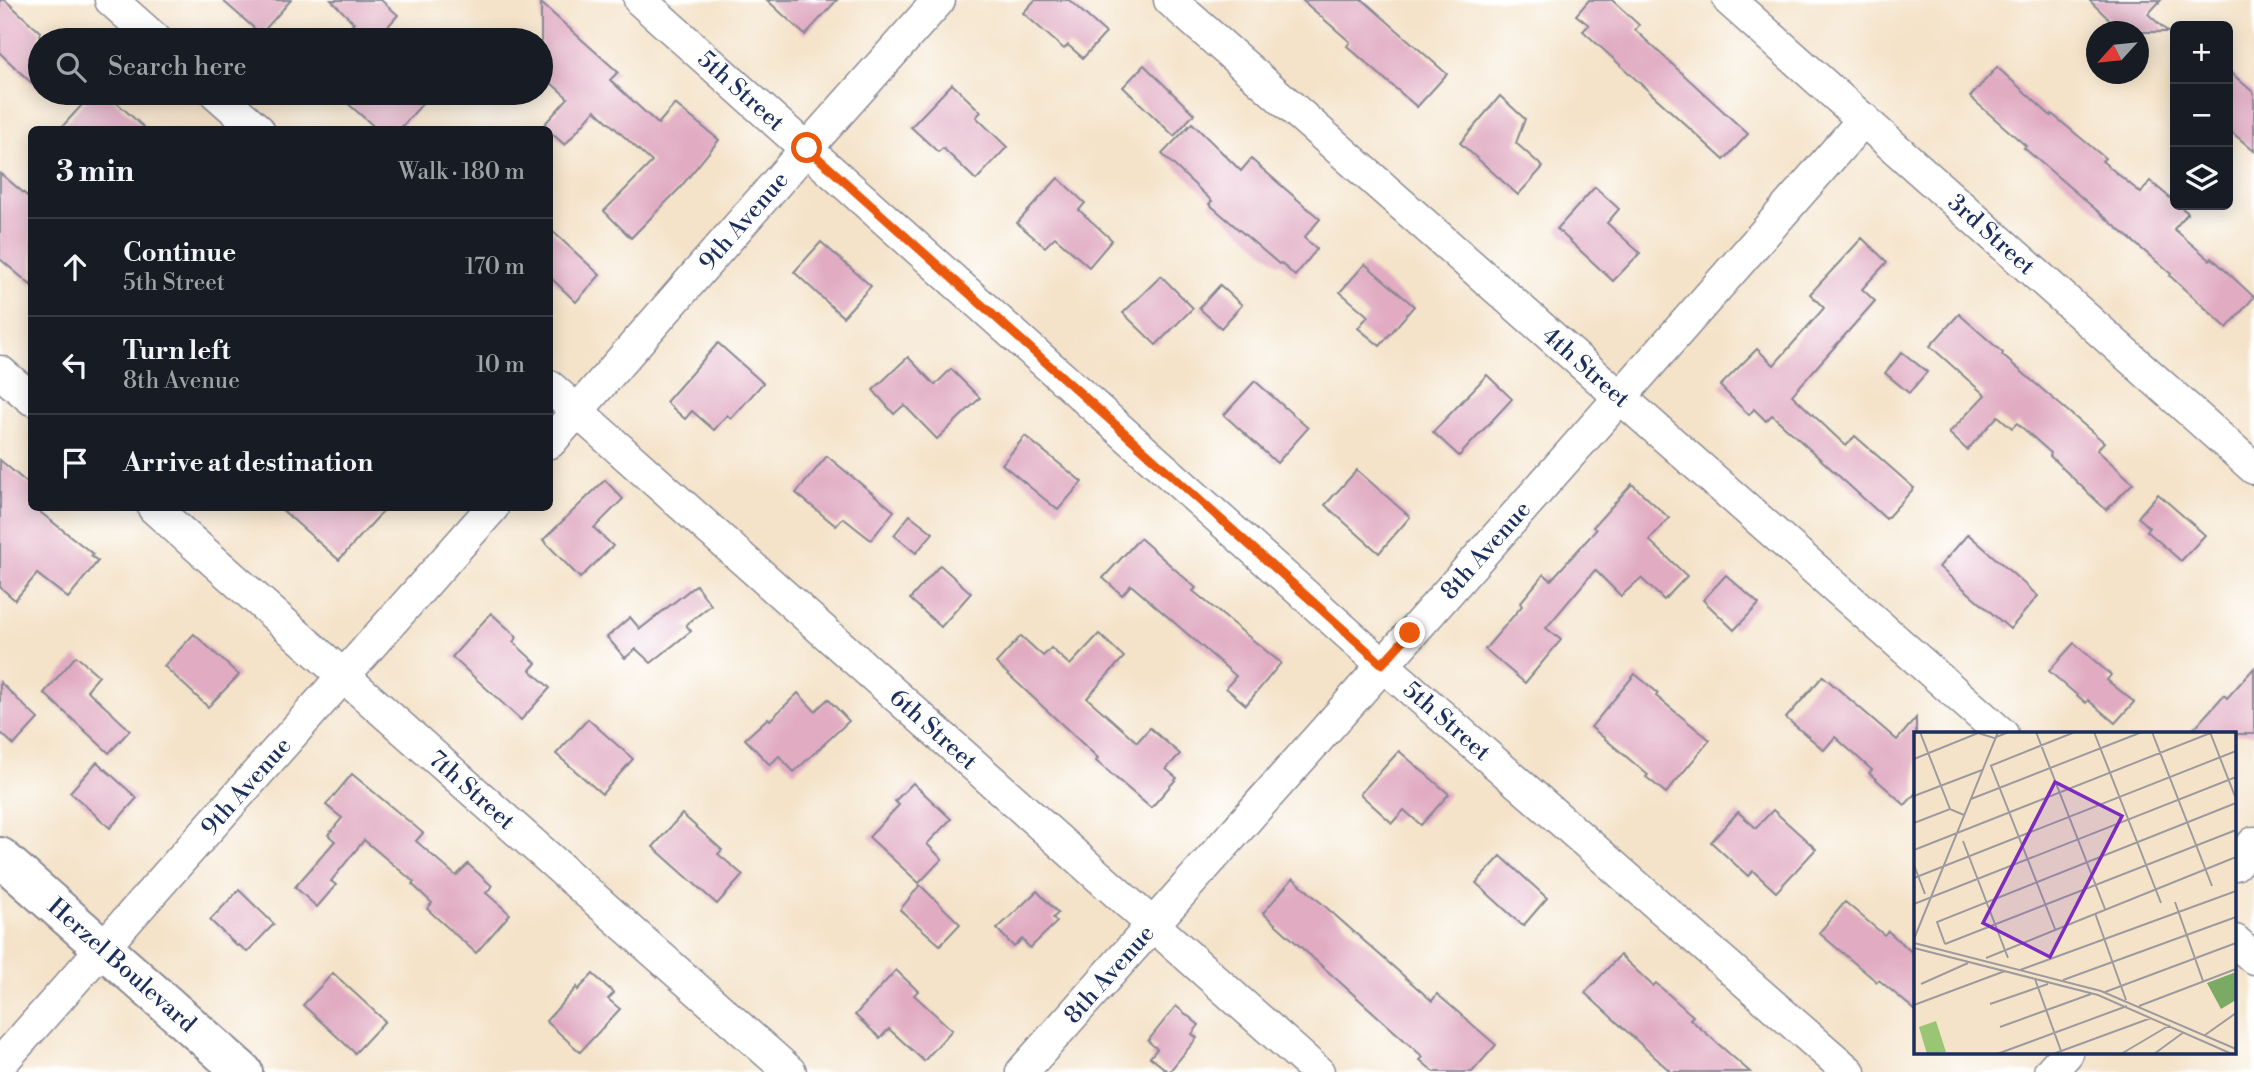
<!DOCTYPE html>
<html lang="en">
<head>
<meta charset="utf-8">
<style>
	:root { --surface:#171b24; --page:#20242c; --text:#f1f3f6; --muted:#9ea1a6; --line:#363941 }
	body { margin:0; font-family:"Libre Bodoni",serif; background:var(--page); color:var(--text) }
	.controls { position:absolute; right:21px; top:21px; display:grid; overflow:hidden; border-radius:10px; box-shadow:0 4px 18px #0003 }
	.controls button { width:63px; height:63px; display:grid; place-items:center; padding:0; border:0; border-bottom:2px solid var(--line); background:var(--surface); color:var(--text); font:35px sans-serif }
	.compass { position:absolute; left:2086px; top:21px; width:63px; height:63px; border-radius:50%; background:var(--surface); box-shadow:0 4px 18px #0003; rotate:243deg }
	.stop { position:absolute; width:21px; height:21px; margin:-16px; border:5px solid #ea580c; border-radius:50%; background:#fff }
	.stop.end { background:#ea580c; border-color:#fff; box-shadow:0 2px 7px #0008 }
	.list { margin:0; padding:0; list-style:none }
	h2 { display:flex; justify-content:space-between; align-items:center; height:91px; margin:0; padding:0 28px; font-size:30px }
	h2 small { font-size:23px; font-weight:400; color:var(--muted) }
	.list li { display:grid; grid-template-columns:46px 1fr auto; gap:21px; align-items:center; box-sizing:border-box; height:98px; padding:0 28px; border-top:2px solid var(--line) }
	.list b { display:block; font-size:26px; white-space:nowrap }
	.list p { margin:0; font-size:23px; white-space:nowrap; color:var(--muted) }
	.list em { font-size:23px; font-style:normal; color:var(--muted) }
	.icon { flex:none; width:38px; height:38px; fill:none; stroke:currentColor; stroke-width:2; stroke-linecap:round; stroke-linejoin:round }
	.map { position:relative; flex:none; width:2254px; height:1072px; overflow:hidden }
	.search { position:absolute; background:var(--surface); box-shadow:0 4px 18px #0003; left:28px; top:28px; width:525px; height:77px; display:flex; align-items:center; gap:18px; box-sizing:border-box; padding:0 24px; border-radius:38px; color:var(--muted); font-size:26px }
	.panel { position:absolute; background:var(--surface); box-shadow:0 4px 18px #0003; left:28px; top:126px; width:525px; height:385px; border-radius:10px }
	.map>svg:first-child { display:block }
</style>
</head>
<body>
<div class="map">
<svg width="2254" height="1072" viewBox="0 0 2254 1072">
	<rect width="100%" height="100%" fill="#fff"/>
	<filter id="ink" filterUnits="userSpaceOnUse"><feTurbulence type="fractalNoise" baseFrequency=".0143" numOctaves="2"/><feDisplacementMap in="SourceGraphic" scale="14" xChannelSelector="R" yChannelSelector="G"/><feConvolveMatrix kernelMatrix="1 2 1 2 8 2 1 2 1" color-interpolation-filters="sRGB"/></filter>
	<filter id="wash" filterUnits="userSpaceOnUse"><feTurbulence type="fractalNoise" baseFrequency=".00686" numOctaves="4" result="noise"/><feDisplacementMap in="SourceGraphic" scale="28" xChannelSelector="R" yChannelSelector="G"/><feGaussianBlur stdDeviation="1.57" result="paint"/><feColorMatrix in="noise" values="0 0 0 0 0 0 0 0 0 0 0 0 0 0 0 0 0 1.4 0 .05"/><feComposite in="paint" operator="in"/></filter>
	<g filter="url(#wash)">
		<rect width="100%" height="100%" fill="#f4e3c9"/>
		<g id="blocks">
			<g fill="#e1acc2">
				<polygon points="0,0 5,0 40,32 40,91 0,53"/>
				<polygon points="222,0 291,0 261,34"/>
				<polygon points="331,0 381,0 398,15 376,40 339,40 354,23"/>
				<polygon points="767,0 837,0 805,35"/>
				<polygon points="1035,0 1069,0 1106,33 1083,58 1068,45 1064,49 1023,13"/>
				<polygon points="1302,0 1363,0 1447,74 1417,107 1347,46 1350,42"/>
				<polygon points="1589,0 1612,0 1639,25 1635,30 1748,134 1724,160 1583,31 1589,25 1576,15"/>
				<polygon points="2089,0 2161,0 2148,14 2168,32 2122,32"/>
				<polygon points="541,3 618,72 610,80 658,124 675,104 719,140 679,189 631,238 604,211 652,162 595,110 565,145 543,126 568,98 541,74"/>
				<polygon points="1144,65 1194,114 1174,136 1123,87"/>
				<polygon points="1997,67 2051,116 2052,114 2105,158 2102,161 2141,193 2150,181 2175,202 2175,205 2178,205 2188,213 2174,229 2210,260 2212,258 2254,297 2227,328 2170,276 2171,274 2024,148 2026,146 1970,97"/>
				<polygon points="2228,70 2254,93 2254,151 2228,129"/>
				<polygon points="952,84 981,112 976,117 1007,147 976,180 943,148 938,152 911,127"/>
				<polygon points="93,93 106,93 147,130 59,130"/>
				<polygon points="336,93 432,93 399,130 378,130"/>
				<polygon points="1500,96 1525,119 1516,143 1543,167 1518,195 1460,143"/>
				<polygon points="1192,123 1241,171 1251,159 1320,219 1304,238 1317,249 1295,276 1281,263 1279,264 1209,204 1212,201 1162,154"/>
				<polygon points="0,173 32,200 32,286 0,259"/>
				<polygon points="1058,178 1085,203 1079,210 1112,240 1089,267 1055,237 1045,247 1017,223"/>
				<polygon points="1595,187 1619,209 1607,223 1640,253 1613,281 1557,229"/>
				<polygon points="550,229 600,275 576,302 550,277"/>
				<polygon points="1862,238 1887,262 1862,289 1875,301 1792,395 1846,446 1855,436 1914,488 1886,519 1772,415 1766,421 1754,409 1749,415 1720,386 1757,349 1774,365 1824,308 1810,294"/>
				<polygon points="821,242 871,286 843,317 794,272"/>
				<polygon points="1365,264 1414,306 1380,346 1358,328 1368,316 1340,292"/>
				<polygon points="1161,276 1193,308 1156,345 1123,313"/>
				<polygon points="1220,285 1242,305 1221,328 1199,308"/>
				<polygon points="1959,314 2003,353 2002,355 2104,442 2097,450 2133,483 2106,510 2050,456 2051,453 2017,423 2012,428 1998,416 1967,450 1949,433 1985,395 1930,346"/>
				<polygon points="718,343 763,383 731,419 727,415 714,430 692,411 685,419 666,402"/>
				<polygon points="1902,352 1927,372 1909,393 1885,373"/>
				<polygon points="908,357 935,385 951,369 980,398 937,439 904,405 894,414 873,390"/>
				<polygon points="1487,375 1512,399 1459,456 1433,432"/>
				<polygon points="1255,381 1308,428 1277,463 1224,415"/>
				<polygon points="1025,436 1082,482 1058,510 1002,464"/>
				<polygon points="827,456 894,511 871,540 843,518 836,526 796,493"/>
				<polygon points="0,460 32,487 32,508 35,508 93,554 91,556 98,561 68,598 37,574 15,600 0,587"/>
				<polygon points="1357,470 1410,517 1379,553 1325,505"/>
				<polygon points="605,480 623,499 594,528 613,546 580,578 543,540"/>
				<polygon points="1632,484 1669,518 1649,540 1687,576 1664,600 1641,578 1621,596 1595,570 1546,628 1561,640 1525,683 1485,649 1522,606 1520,603 1544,574 1551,580 1596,530 1593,527"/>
				<polygon points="2158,494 2205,535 2181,561 2147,531 2149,527 2138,517"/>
				<polygon points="280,508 386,508 339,560"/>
				<polygon points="910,515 933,533 916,553 894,535"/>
				<polygon points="1968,534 2038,596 2010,629 1939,567"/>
				<polygon points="1140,538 1196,588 1193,591 1281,663 1246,705 1226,688 1236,676 1131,585 1122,595 1103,578"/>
				<polygon points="940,565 971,593 941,627 910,599"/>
				<polygon points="1726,575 1759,604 1734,630 1703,600"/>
				<polygon points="696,585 711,605 686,625 691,631 651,663 636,649 625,658 607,637 630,617 640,629"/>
				<polygon points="491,613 517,637 513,642 536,663 530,670 550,688 521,720 452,657"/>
				<polygon points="194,634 239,675 208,707 164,666"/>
				<polygon points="1099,634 1124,657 1087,698 1137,742 1150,728 1180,754 1166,769 1177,778 1151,808 1096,761 1098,758 996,663 1021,636 1043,656 1051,648 1070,665"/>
				<polygon points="2074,643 2111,675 2107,680 2134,702 2115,723 2088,700 2086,703 2049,671"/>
				<polygon points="76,656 99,676 87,690 130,730 109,753 44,693"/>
				<polygon points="2254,668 2254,734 2189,734 2224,695 2227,698"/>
				<polygon points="1635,674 1658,693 1656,696 1710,740 1666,793 1646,777 1648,775 1591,727"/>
				<polygon points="1823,676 1897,740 1916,718 1916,793 1905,805 1869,773 1872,770 1835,737 1824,750 1786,718"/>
				<polygon points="0,682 38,719 14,745 0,732"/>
				<polygon points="798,693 815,711 828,699 849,721 794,772 779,756 770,765 745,739 768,718 770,720"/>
				<polygon points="588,719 633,759 602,794 556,754"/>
				<polygon points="1399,751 1449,794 1421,825 1404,810 1392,823 1360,794"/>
				<polygon points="97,762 137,798 110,828 70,792"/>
				<polygon points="352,774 423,833 416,841 456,876 468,864 492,886 486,893 510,914 476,953 427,909 432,903 412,884 414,882 364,840 331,881 336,885 317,907 295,887 335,841 328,835 342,818 326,805"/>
				<polygon points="913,783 951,819 927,844 942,859 919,883 869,837 899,805 895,801"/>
				<polygon points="1773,810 1816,849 1776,892 1753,871 1748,876 1711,842 1738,812 1756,828"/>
				<polygon points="682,814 722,850 718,854 743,875 717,904 653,847"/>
				<polygon points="1501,856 1547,898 1523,926 1476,883"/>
				<polygon points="1293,878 1432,1001 1437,994 1496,1045 1472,1072 1434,1072 1420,1060 1423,1057 1263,913"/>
				<polygon points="920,885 960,924 940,945 900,910"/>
				<polygon points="239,890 274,924 247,952 239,945 237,946 210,920"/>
				<polygon points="1037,891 1058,913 1053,918 1057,922 1030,948 1022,939 1014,947 997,929"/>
				<polygon points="1845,902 1884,935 1888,931 1916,956 1916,1011 1879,980 1877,982 1819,933"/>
				<polygon points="1620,955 1653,986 1656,983 1693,1016 1690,1019 1750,1072 1671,1072 1585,993"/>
				<polygon points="896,970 918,991 914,995 952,1030 924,1061 889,1029 880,1038 855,1015"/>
				<polygon points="333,973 385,1021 355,1053 303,1005"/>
				<polygon points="593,974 614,993 608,999 620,1009 580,1052 546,1021 577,987 578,990"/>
				<polygon points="1176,1006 1199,1025 1192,1034 1197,1038 1169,1072 1150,1057 1157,1049 1148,1041"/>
			</g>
		</g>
	</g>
	<g filter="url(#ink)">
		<use href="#blocks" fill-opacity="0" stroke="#888994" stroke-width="2"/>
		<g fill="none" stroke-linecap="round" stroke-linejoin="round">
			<g stroke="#888994" stroke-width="35">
				<g id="minor">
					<polyline points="111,0 156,40"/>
					<path id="s1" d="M640,0L1382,664L1849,1072"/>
					<path id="s2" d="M1170,0L2002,734"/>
					<path id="s3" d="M1729,0L2254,468"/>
					<polyline points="216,93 258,130"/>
					<polyline points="0,372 32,399"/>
					<path id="s4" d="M550,387L1318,1072"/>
					<path id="s5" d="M550,442L807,148L939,0"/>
					<path id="s6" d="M154,508L790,1072"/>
					<polyline points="2235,864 2254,843"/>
					<polyline points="2235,941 2254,958"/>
					<path id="s7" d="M0,1064L492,508"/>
					<path id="s8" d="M1022,1072C1303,755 1586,439 1864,119"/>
					<polyline points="2050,1072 2067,1053"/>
				</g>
			</g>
			<g stroke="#888994" stroke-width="42">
				<g id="tertiary">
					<path id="s9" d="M0,857L243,1072"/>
				</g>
			</g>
			<use href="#minor" stroke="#fff" stroke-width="32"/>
			<use href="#tertiary" stroke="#fff" stroke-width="38"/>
		</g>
	</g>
	<g fill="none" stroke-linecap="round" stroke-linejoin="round" filter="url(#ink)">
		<polyline stroke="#ea580c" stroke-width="9" points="807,148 1382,664 1410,633"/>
	</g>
	<g text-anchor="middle" stroke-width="7" stroke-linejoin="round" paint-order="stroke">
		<g font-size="24" fill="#1b2f5e" stroke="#fff">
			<text dy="8" stroke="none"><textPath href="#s1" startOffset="136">5th Street</textPath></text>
			<text dy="8" stroke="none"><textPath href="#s5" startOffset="294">9th Avenue</textPath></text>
			<text dy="8" stroke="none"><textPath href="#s3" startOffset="352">3rd Street</textPath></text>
			<text dy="8" stroke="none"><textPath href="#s2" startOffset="555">4th Street</textPath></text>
			<text dy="8" stroke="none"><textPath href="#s8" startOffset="698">8th Avenue</textPath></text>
			<text dy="8" stroke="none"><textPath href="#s1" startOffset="1082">5th Street</textPath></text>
			<text dy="8" stroke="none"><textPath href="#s4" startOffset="514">6th Street</textPath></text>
			<text dy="8" stroke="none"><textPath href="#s7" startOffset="371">9th Avenue</textPath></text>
			<text dy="8" stroke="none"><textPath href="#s6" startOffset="425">7th Street</textPath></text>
			<text dy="8" stroke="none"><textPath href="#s9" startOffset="163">Herzel Boulevard</textPath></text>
			<text dy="8" stroke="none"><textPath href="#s8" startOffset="131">8th Avenue</textPath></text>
		</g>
	</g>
	<g transform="translate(1914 732)">
		<rect width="322" height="322" fill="#f4e3c9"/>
		<path d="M22,289L32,320L13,322L5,295Z" fill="#9ac572"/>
		<path d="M322,240V268L307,277L293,251Z" fill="#7baa64"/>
		<path fill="none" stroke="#9d9b9e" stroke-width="2" d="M6,0L36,77M122,0L191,177M180,0L247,171M238,0L298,154M296,0L322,67M0,27L64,1L80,6L95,0M76,34L161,0M77,34L141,197M0,64L68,38M57,67L228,0M0,91L36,77L50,83M49,109L94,226M0,118L299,0M0,133L11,162M0,146L322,19M261,170L289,249M0,172L322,45M181,181L212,268M0,207L84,0M0,211L187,259L322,317M31,212L23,190L322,71M31,212L322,98M0,216L184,263L318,322M72,226L322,125M106,238L322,159M121,247L147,319M149,248L322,185M7,252L54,231M191,260L322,211M76,272L134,252M0,273L91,239M225,274L322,237M86,295L177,262M291,303L322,281M83,322L213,274M139,322L237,286M207,322L256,293M240,322L270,300"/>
		<path fill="#7b2cbf" fill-opacity="0.15" stroke="#7b2cbf" stroke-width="3.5" d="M141,50L208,84L136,225L69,191Z"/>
		<rect width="322" height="322" fill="none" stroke="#1b2f5e" stroke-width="3.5"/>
	</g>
</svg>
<div class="controls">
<button>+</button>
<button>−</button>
<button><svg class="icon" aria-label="layers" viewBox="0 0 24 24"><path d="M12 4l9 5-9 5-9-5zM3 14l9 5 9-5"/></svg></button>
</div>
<svg class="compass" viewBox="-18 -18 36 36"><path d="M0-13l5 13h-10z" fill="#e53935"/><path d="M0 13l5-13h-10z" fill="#9ea1a6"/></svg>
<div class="stop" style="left:807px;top:148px"></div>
<div class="stop end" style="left:1410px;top:633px"></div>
<div class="search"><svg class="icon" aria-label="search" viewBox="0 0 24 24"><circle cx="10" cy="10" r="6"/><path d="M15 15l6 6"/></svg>Search here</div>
<section class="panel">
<h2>3 min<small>Walk · 180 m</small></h2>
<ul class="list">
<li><svg class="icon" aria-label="ahead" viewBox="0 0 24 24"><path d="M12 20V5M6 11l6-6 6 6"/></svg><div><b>Continue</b><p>5th Street</p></div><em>170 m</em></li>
<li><svg class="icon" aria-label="left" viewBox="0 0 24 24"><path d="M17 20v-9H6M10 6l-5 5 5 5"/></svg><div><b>Turn left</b><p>8th Avenue</p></div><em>10 m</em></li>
<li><svg class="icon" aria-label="arrive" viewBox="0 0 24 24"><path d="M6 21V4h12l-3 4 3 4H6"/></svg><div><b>Arrive at destination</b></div></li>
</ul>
</section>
</div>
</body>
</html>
